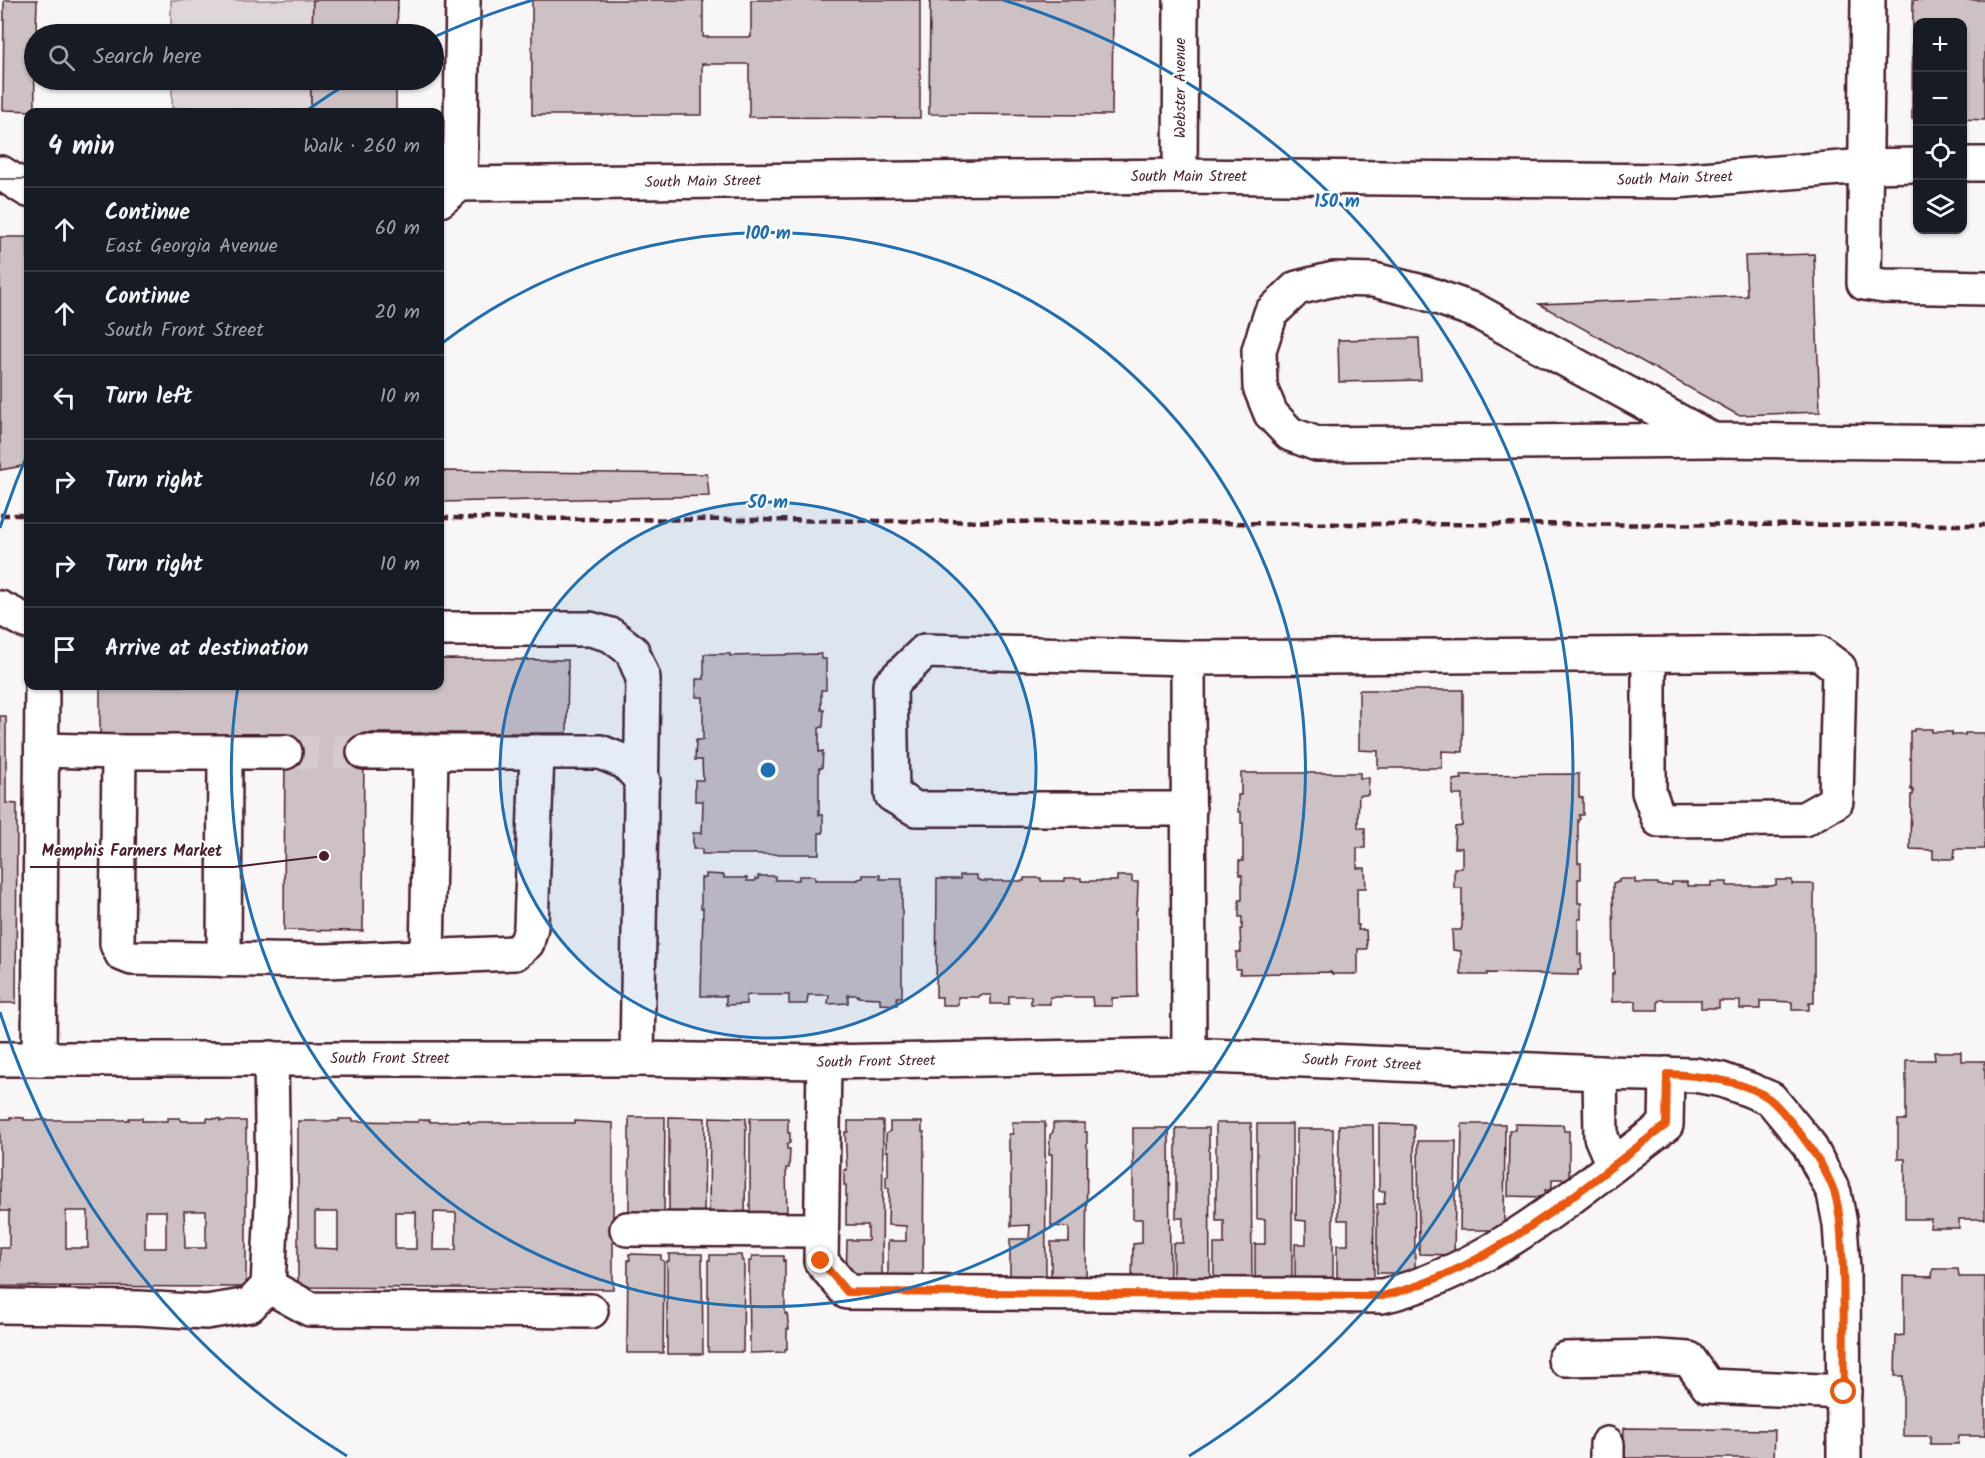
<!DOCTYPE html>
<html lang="en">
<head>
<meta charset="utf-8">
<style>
	:root { --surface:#171b24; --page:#242831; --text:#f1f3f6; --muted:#9ea1a6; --line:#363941 }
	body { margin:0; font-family:Kalam,sans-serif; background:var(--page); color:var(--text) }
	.controls { position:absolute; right:18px; top:18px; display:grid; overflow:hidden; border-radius:12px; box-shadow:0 2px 4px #0004 }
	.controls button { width:54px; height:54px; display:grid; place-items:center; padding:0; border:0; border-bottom:2px solid var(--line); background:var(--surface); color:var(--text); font:30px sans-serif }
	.stop { position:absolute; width:18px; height:18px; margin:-14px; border:4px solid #ea580c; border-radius:50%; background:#fff }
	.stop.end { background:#ea580c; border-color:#fff; box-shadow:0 2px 6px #0008 }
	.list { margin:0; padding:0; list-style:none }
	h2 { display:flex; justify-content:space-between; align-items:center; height:78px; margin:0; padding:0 24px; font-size:26px }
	h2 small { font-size:20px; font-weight:400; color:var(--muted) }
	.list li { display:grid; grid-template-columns:39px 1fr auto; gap:18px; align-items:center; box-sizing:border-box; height:84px; padding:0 24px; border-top:2px solid var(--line) }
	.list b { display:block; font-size:22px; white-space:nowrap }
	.list p { margin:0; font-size:20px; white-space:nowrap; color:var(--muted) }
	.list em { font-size:20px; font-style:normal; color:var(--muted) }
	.icon { flex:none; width:33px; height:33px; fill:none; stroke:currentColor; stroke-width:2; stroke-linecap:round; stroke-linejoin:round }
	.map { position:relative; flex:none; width:1985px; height:1458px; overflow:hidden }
	.search { position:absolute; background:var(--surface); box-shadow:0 2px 4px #0004; left:24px; top:24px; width:420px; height:66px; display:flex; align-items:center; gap:15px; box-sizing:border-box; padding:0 21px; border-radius:33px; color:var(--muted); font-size:22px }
	.panel { position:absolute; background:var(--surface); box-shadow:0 2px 4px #0004; left:24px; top:108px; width:420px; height:582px; border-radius:12px }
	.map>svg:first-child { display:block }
</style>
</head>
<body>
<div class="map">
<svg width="1985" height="1458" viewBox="0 0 1985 1458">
	<rect width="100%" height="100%" fill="#f8f6f7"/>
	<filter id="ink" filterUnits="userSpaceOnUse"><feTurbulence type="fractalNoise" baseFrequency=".0167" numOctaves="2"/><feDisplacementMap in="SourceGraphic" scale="12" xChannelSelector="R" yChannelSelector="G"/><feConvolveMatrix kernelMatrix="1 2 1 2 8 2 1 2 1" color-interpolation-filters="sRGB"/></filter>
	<g filter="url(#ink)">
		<g fill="#ded6d9" stroke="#947a82" stroke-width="1.5">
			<polygon points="171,0 313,0 312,34 171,34"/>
			<polygon points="172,80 311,80 311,111 172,108"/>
		</g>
		<g fill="#cdc1c4" stroke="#4a1f2b" stroke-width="1.5" fill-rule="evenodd">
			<polygon points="4,0 37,0 36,34 34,34 35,111 3,110"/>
			<polygon points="313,0 398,0 397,34 312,34"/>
			<polygon points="532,0 703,0 703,37 751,37 751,0 920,0 920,118 749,117 749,64 702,64 702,115 532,115"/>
			<polygon points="930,0 1113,0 1112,115 929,114"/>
			<polygon points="1913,0 1985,0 1985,120 1962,119 1962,22 1918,22 1918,119 1912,119"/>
			<polygon points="311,80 396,80 396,112 311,111"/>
			<polygon points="0,237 28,237 28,465 0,470"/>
			<polygon points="1814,254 1820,412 1738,415 1539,304 1747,296 1745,256"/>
			<polygon points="1419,338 1421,380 1339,382 1338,340"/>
			<polygon points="440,471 707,474 709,496 440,502"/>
			<polygon points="704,654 730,654 730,656 821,654 821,659 826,659 826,690 821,690 821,710 824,710 823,727 819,728 819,752 823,751 822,768 819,768 819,815 823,815 823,833 819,833 819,854 702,854 702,849 693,849 693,833 702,833 703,801 695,801 695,780 703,780 702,760 695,760 696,740 703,740 703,697 696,697 696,679 704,679"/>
			<polygon points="440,659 568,660 567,733 364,733 363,931 284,930 285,735 100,735 100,686 440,686"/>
			<polygon points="1359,690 1463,690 1463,752 1442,751 1442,768 1378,768 1378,751 1359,750"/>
			<polygon points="0,716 6,716 6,803 17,804 16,1003 0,1003"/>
			<polygon points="1914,729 1932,729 1932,732 1952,732 1952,735 1965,735 1965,733 1985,733 1985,849 1955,849 1954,859 1933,859 1933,850 1910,849 1911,795 1913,795 1913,790 1911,790 1911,759 1910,759 1910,731 1914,731"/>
			<polygon points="1241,773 1360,773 1360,778 1369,778 1368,795 1359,795 1358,819 1358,828 1365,828 1365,848 1357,848 1357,868 1365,868 1366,888 1357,888 1357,925 1359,925 1358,930 1366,930 1367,949 1358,949 1358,974 1332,974 1331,972 1240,974 1240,969 1236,969 1236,952 1241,952 1240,929 1242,929 1242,917 1239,917 1239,900 1242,900 1242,875 1239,875 1239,861 1243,861 1243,823 1241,823 1241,812 1238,812 1238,795 1241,795"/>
			<polygon points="1579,774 1579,797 1583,798 1583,815 1579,815 1580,819 1578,820 1578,863 1581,863 1581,879 1578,879 1578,903 1581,903 1581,919 1578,919 1578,954 1581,954 1581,970 1578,970 1578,975 1487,973 1487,975 1461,975 1461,951 1453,950 1452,930 1461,930 1462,926 1462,888 1454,888 1454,868 1462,868 1462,848 1454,848 1455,827 1462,826 1462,795 1453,795 1453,780 1462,779 1461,775"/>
			<polygon points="706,874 724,875 724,878 747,878 747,881 755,881 755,879 758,879 758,876 775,876 775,880 799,880 799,876 815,876 815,880 858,880 858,879 863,878 863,875 880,875 880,879 902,879 902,997 897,997 897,1005 880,1004 880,998 858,997 858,995 848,995 848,1003 828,1004 829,995 808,995 807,1004 789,1004 789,995 750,995 746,996 746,1004 726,1005 726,996 701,996 703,908 701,908 701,878 706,878"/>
			<polygon points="960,875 977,875 977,879 981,881 1024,881 1024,878 1041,878 1041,881 1065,881 1065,878 1081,878 1081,881 1117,881 1117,876 1132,876 1132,882 1138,882 1137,910 1136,910 1137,997 1112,998 1112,1006 1093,1006 1092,997 1050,997 1050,1004 1031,1004 1031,996 1009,996 1009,1004 991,1004 991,995 980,995 979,997 958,997 958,1005 942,1005 942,997 936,997 937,879 960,879"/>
			<polygon points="1619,879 1635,879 1635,883 1658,883 1658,885 1672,885 1672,882 1687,882 1687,886 1711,886 1711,882 1727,882 1727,886 1771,886 1776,885 1776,880 1792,880 1792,884 1814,884 1814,1003 1809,1003 1809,1010 1792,1010 1792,1002 1770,1001 1760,1001 1760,1009 1740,1009 1740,1001 1719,1001 1719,1008 1701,1008 1701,1000 1661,1000 1658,1001 1658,1010 1636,1010 1636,1001 1612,1002 1612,974 1614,974 1613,883 1619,882"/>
			<polygon points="1934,1052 1961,1052 1961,1061 1985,1061 1985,1219 1959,1219 1959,1228 1930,1228 1931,1219 1905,1219 1905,1159 1898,1159 1898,1120 1906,1120 1906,1060 1935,1060"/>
			<path d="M10,1117L24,1118V1120H129V1118H142V1121H168V1118H180L181,1121H207V1118L220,1119V1121H246V1287L0,1286V1248H9V1211H0V1119H10ZM66,1211H88V1248H66ZM145,1211H166V1248H145ZM184,1211H206V1248H185Z"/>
			<polygon points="629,1117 665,1117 664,1214 629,1214"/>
			<polygon points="669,1117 705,1118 704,1215 669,1215"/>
			<polygon points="710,1117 746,1118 745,1215 709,1215"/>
			<polygon points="750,1118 788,1118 788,1133 790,1133 790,1143 787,1144 787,1149 790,1149 789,1168 786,1168 787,1214 750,1215"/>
			<path d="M339,1119H353V1121L418,1122V1120H430V1122L469,1121V1123H575V1121L613,1123V1289L298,1287V1121H339ZM315,1212H338V1249L315,1248ZM395,1212H416V1249H395ZM434,1212L456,1213V1250H433Z"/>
			<polygon points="848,1121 883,1121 882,1281 846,1281 847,1240 868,1240 868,1225 846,1225 846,1185 844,1185 844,1170 847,1170 845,1132 848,1132"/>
			<polygon points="890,1122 922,1122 922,1132 924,1132 923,1281 888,1281 888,1241 906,1241 906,1226 888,1225 889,1188 886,1188 886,1176 888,1176 888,1151 886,1151 886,1134 890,1131"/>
			<polygon points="1012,1122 1045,1122 1046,1281 1010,1281 1010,1239 1029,1239 1030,1225 1011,1226 1011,1151 1009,1151 1009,1134 1013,1134"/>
			<polygon points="1053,1123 1085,1123 1085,1132 1087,1132 1086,1282 1051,1282 1051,1242 1069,1242 1069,1227 1051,1226 1052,1154 1049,1154 1050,1135 1053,1132"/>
			<polygon points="1216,1123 1251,1123 1252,1284 1214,1284 1214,1244 1224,1244 1224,1221 1216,1221"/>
			<polygon points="1257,1124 1292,1124 1292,1284 1255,1284 1255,1244 1265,1244 1265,1219 1257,1219"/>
			<polygon points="1379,1124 1414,1125 1415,1273 1377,1273 1377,1204 1384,1204 1385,1191 1379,1191"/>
			<polygon points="1462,1124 1505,1124 1504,1226 1497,1226 1497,1230 1460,1230"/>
			<polygon points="1515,1124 1563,1125 1564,1131 1569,1131 1569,1179 1552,1179 1552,1190 1545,1190 1546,1197 1508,1196 1509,1130 1515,1130"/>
			<polygon points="1339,1125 1373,1125 1374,1284 1337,1284 1337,1245 1348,1245 1348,1220 1338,1220"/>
			<polygon points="1133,1128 1169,1128 1170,1284 1132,1283 1133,1244 1142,1243 1142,1219 1133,1219"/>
			<polygon points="1176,1128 1209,1128 1210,1283 1173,1284 1173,1243 1183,1243 1183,1218 1176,1218"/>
			<polygon points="1297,1129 1333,1129 1333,1285 1295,1284 1295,1244 1306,1244 1306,1221 1296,1220"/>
			<polygon points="1418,1141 1456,1141 1454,1255 1419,1254"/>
			<polygon points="629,1254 661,1255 661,1260 664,1261 663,1353 627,1353 628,1260 630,1260"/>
			<polygon points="669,1254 702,1254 703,1354 667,1354 667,1261 669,1261"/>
			<polygon points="710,1255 741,1255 742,1261 744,1261 743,1352 708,1352 708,1260 710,1260"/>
			<polygon points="752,1256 783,1256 783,1261 785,1260 785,1314 787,1314 789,1329 787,1329 787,1349 785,1349 785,1352 750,1353 749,1261 752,1261"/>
			<polygon points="1933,1269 1958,1269 1959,1277 1985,1277 1985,1436 1959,1436 1958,1444 1930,1444 1930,1436 1903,1436 1903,1376 1895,1376 1896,1336 1904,1335 1904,1276 1932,1277"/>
			<polygon points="1624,1428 1775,1430 1774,1458 1623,1458"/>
		</g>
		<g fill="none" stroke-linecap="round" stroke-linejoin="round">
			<polyline stroke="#d5cbce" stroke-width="33" stroke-dasharray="33 16" stroke-linecap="butt" points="285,752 364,752"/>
			<g stroke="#4a1f2b" stroke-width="38">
				<g id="minor">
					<polyline points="1868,0 1864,283 1884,286 1985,288"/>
					<polyline points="1180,176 1181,0"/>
					<polyline points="460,184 463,0"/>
					<polyline points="1713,440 1476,311 1426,293 1374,280 1334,279 1297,288 1271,313 1259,350 1260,387 1271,414 1290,434 1317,444 1713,440 1985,443"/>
					<polyline points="0,608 28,622"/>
					<polyline points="440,629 590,629 611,635 632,651 643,678 637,1059"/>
					<polyline points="1188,658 925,651 890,685 892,795 916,809 1189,809"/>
					<polyline points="42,750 119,752 285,752"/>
					<polyline points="119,752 117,944 122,954 132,958 326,961 515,953 527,943 531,927 537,752"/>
					<polyline points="364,752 600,752 625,762 643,781"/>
					<polyline points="427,957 431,752"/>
					<polyline points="224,960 225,752"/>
					<polyline points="1189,1055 1188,658 1819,653 1839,668 1836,801 1804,819 1659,820 1649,792 1649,655"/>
					<polyline points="39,1059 42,686"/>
					<path d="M824,1062L821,1261L847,1292L1382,1296C1488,1272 1581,1188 1666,1125L1667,1074"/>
					<polyline points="1600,1073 1601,1137 1613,1165"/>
					<polyline points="627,1229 821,1230"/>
					<polyline points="268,1286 310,1309 591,1311"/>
					<polyline points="0,1306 139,1308 206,1312 250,1305 268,1286 273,1185 271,1058"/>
					<polyline points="1565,1359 1658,1357 1689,1359 1708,1386 1844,1392"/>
					<polyline points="1607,1444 1607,1458"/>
				</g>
			</g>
			<g stroke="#4a1f2b" stroke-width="38">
				<g id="major">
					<polyline points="440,160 460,184"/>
					<polyline points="1962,164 1985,164"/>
					<polyline points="1,173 28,190"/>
					<polyline points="440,200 460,184 1180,176 1676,181 1866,166 1918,165"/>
					<polyline points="0,1059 637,1059 824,1062 1189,1055 1600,1073 1695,1075 1722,1080 1750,1090 1771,1099 1809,1145 1834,1193 1840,1224 1843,1269 1844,1458"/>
				</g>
			</g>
			<use href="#minor" stroke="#fff" stroke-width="33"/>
			<use href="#major" stroke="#fff" stroke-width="33"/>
			<polyline stroke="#4a1f2b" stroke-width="1.5" points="0,179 28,179"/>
			<g stroke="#4a1f2b" stroke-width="4.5" stroke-dasharray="9 4.5" stroke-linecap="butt">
				<polyline points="0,515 28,515"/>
				<polyline points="440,518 1357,524 1985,525"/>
			</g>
		</g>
	</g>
	<g fill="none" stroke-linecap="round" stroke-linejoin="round" filter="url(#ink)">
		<path stroke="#ea580c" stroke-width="8" d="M821,1261L847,1292L1382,1296C1488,1272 1582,1188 1666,1125L1667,1074C1696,1075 1750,1081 1772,1101C1782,1110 1791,1122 1799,1132C1813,1150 1826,1170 1834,1191C1840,1210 1841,1231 1842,1250C1845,1297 1843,1345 1844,1392"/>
	</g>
	<circle cx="768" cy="770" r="268" fill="#1f6fb2" fill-opacity=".12"/>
	<g fill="none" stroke="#1f6fb2" stroke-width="3">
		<circle cx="768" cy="770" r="268"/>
		<path d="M441 344A537 537 0 1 1 238 686"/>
		<path d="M347 1456A805 805 0 0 1 0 1012M0 528A805 805 0 0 1 27 455M306 111A805 805 0 0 1 353 80M434 37A805 805 0 0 1 533 0M1003 0A805 805 0 0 1 1189 1456"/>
	</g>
	<g text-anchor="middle" stroke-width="4.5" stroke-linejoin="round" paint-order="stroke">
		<g font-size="15" fill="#4a1f2b" stroke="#fff">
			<text transform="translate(1180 88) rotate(-90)" y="5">Webster Avenue</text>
			<text x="1189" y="181">South Main Street</text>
			<text transform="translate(1675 178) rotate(-2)" y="5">South Main Street</text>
			<text transform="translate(703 181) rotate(-1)" y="5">South Main Street</text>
			<text x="390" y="1063">South Front Street</text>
			<text transform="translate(876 1061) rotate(-1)" y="5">South Front Street</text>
			<text transform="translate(1362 1062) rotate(3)" y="5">South Front Street</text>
		</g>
	</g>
	<circle cx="768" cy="770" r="9" fill="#1f6fb2" stroke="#fff" stroke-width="3"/>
	<g font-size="18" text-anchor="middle" font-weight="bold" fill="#1f6fb2" stroke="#fff" stroke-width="4.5" stroke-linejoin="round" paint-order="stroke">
		<text x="1337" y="207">150 m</text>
		<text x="768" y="239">100 m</text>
		<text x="768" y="508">50 m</text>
	</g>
	<path fill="none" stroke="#4a1f2b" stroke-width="2" d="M324 856L234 867H30"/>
	<circle fill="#4a1f2b" stroke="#fff" stroke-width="2" cx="324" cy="856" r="6"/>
	<g font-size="16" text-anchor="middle" font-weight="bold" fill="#4a1f2b" stroke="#fff" stroke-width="4.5" stroke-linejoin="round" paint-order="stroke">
		<text x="132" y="856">Memphis Farmers Market</text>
	</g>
</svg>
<div class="controls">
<button>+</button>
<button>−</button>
<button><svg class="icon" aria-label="locate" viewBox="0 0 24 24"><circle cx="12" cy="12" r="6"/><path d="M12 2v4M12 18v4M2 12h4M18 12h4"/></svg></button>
<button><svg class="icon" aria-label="layers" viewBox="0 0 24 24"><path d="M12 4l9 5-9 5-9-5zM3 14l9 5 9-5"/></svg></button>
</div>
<div class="stop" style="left:1844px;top:1392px"></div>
<div class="stop end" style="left:821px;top:1261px"></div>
<div class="search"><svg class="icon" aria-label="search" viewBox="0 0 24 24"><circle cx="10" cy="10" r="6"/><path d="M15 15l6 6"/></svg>Search here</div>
<section class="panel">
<h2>4 min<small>Walk · 260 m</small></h2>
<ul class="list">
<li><svg class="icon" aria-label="ahead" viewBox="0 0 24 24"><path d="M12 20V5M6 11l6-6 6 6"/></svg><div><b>Continue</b><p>East Georgia Avenue</p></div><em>60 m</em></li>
<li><svg class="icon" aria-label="ahead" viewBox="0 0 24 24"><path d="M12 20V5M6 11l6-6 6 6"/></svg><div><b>Continue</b><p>South Front Street</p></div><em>20 m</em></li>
<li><svg class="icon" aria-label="left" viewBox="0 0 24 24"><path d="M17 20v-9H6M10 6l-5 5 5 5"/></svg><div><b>Turn left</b></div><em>10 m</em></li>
<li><svg class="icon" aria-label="right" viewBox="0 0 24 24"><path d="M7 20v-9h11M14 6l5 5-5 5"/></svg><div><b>Turn right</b></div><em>160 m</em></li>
<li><svg class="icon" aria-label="right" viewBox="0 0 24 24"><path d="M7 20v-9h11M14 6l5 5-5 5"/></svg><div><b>Turn right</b></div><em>10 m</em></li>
<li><svg class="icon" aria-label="arrive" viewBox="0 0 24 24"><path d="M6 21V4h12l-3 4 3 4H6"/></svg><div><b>Arrive at destination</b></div></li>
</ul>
</section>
</div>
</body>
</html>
